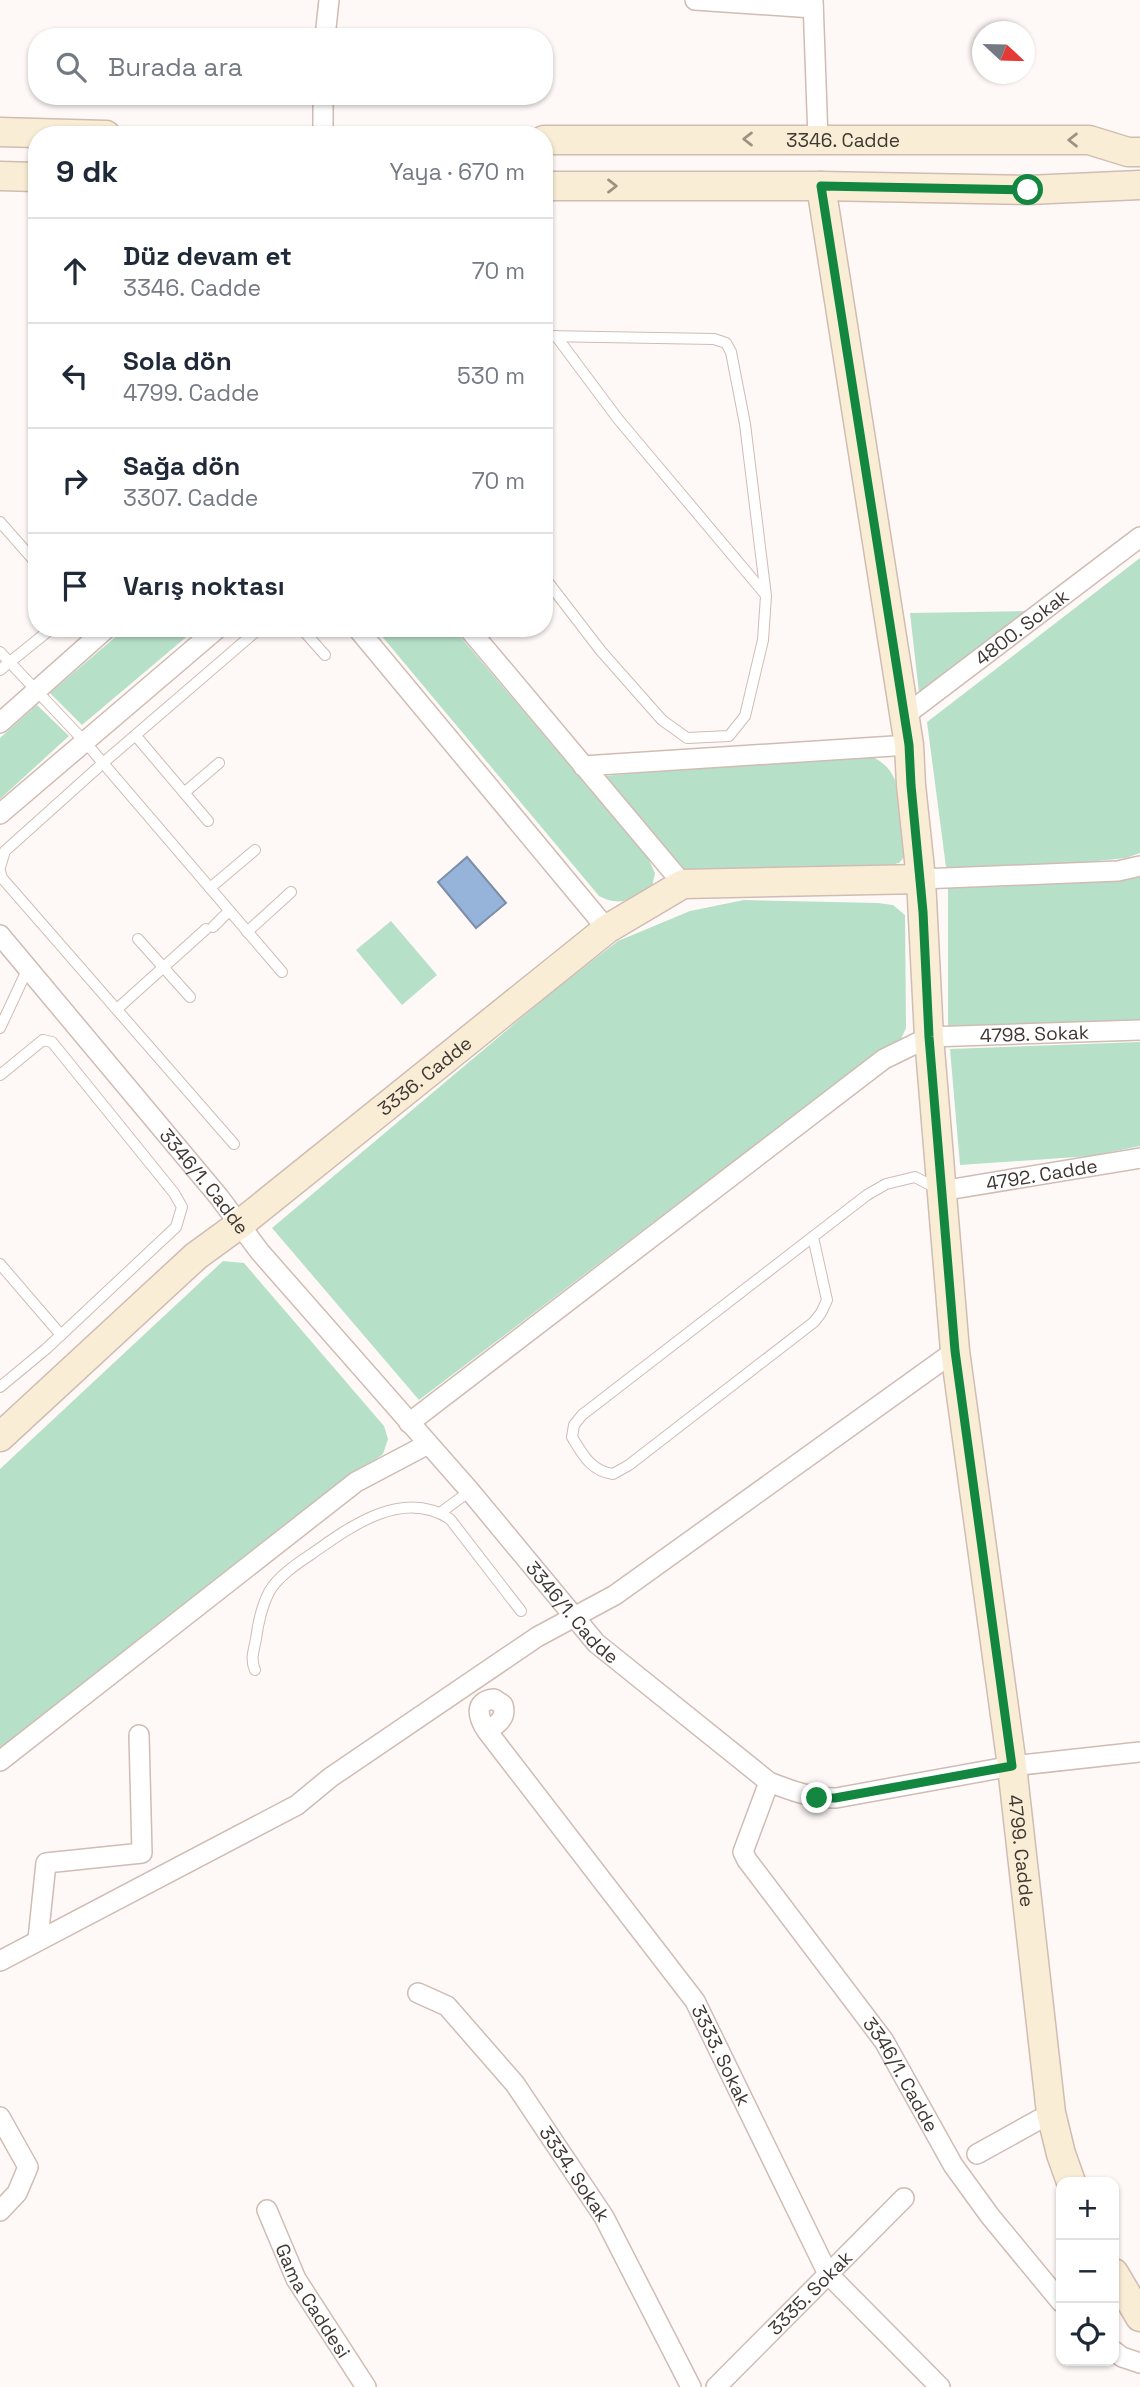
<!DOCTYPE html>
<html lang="tr">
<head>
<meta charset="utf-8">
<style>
	:root { --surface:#fff; --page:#f6f6f7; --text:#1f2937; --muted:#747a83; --line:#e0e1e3 }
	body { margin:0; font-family:"Space Grotesk",sans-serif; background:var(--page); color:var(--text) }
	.controls { position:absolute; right:21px; bottom:21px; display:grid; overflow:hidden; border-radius:14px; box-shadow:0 2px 5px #0004 }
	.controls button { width:63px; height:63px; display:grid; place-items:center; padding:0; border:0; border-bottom:2px solid var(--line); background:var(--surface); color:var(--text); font:35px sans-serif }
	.compass { position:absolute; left:972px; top:21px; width:63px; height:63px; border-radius:50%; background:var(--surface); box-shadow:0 2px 5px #0004; rotate:112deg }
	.stop { position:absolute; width:21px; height:21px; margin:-16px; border:5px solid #138740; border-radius:50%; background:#fff }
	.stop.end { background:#138740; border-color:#fff; box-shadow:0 2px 7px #0008 }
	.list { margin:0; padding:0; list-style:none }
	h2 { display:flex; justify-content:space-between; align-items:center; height:91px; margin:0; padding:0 28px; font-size:30px }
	h2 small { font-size:23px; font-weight:400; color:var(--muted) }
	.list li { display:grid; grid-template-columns:46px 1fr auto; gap:21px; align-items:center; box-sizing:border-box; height:105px; padding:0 28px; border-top:2px solid var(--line) }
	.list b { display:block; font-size:26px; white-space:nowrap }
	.list p { margin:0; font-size:23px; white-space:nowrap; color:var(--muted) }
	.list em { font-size:23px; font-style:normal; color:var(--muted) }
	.icon { flex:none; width:38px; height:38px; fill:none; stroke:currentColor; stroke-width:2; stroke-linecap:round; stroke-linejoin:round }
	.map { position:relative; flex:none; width:1140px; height:2387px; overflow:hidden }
	.search { position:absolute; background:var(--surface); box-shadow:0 2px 5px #0004; left:28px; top:28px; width:525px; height:77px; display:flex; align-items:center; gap:18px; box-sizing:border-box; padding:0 24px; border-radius:28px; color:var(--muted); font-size:26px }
	.panel { position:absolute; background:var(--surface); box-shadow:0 2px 5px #0004; left:28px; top:126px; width:525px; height:511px; border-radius:28px }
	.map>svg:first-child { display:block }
</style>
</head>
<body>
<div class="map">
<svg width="1140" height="2387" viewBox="0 0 1140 2387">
	<rect width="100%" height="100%" fill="#fef9f7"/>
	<g fill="#b7e0c9">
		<polygon points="1140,558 1140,853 1126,858 984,873 946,867 927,722"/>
		<polygon points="1028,611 919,693 910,613"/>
		<polygon points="126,628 197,628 82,725 50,693"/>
		<path d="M375,628H453L648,858L655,873L652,887C632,898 622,908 599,896Z"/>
		<polygon points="37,705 69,736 0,799 0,738"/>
		<path d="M862,752C878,759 888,764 895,780L906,855L899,863L886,866L683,871L605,776Z"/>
		<polygon points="1140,877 1140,1023 948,1028 948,888"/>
		<polygon points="744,900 878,903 893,905 905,915 906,1028 901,1039 876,1053 419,1400 272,1228 557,988 618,941 690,911"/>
		<polygon points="391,921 437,975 402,1005 356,950"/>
		<polygon points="1140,1042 1140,1146 1091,1156 960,1165 950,1049"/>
		<polygon points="223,1261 244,1263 384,1426 388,1439 383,1454 0,1748 0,1469"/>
	</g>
	<polygon fill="#96b4da" stroke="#7c8ea8" stroke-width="2" points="467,857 506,903 476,928 438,882"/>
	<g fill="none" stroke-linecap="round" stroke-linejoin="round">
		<g stroke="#d0bcb3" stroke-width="12">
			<g id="lane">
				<polyline points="544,336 714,339 726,343 731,352 745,424 766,596 763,640 745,716 729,736 687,738 662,720 601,651 544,577"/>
				<polyline points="556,336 618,419 765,594"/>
				<polyline points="0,522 37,564"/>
				<polyline points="301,628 325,655"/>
				<polyline points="0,652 85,742 282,972"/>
				<polyline points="0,670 52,628"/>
				<polyline points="136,736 208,821"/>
				<polyline points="184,793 219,763"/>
				<polyline points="0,867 5,851 103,763 260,628"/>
				<polyline points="0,871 2,878 234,1144"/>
				<polyline points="210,888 255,850"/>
				<polyline points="213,927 229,911"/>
				<polyline points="247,932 291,892"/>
				<polyline points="138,939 190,997"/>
				<polyline points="117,1009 206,929"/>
				<polyline points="0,1028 28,968"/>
				<polyline points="0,1075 43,1040 52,1042 174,1193 182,1207 176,1227 46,1349 0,1387"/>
				<path d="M813,1237L827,1300L821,1313L814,1322L629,1465L613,1474C591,1471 583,1455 572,1437L574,1425L582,1415L867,1195L886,1184L915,1177L938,1189"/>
				<polyline points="0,1264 61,1335"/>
				<polyline points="440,1513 470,1491"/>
				<path d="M255,1670C250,1659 254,1650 256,1639C258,1623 262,1606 269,1592C278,1576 298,1563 313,1553C351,1526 403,1488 450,1519L521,1611"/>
			</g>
		</g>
		<g stroke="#d0bcb3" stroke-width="22">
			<g id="street">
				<polyline points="695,0 813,8"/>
				<polyline points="813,0 818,139"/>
				<polyline points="325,37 329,0"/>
				<polyline points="323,96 323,135"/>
				<polyline points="357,628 607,929"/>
				<polyline points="468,628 683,884"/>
				<path id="s1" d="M903,717L1140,537"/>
				<polyline points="0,723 107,628"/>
				<polyline points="583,766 909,745"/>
				<polyline points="0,814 218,628"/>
				<polyline points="921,879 1118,871 1140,866"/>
				<path id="s2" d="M0,935L219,1197L260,1252L470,1491L596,1643L769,1782C792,1791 811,1798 836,1798L1012,1766L1140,1752"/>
				<path id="s3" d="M941,1191L1140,1158"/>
				<path id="s4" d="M409,1423L884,1059L929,1037L1140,1030"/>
				<path id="s5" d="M487,1731C497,1724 507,1719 503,1705L494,1699C473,1701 478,1718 487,1731L695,2001L828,2274L940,2387"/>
				<polyline points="0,1761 356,1482 428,1444"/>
				<path id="s6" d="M769,1782L743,1852L747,1860L884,2041L953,2165L990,2216L1061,2302"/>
				<polyline points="38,1939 46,1863 142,1853 139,1735"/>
				<polyline points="0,1961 297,1805 331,1777 537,1637 615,1595 955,1351"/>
				<path id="s7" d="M418,1993L447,2006L515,2084L604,2217L691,2387"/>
				<polyline points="0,2117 28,2167 17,2193 0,2211"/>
				<polyline points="977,2154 1051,2113"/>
				<path id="s8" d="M267,2210L296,2279L366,2387"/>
				<polyline points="1114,2351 1122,2357 1140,2363"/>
				<path id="s9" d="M716,2387L904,2198"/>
			</g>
		</g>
		<g stroke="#d0bcb3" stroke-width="31">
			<g id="secondary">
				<polyline points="0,132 106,135"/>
				<path id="s10" d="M544,140H1089L1128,152H1140"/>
				<polyline points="0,176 37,177"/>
				<polyline points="544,186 821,186 1028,190 1140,185"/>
				<path id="s11" d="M821,186L909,745L911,785L921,879L929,1037L955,1351L1012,1766L1051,2113L1061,2154L1071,2182"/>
				<path id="s12" d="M0,1437L196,1256L240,1224L607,929L683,884L921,879"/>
				<polyline points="1114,2273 1140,2317"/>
			</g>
		</g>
		<use href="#lane" stroke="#fff" stroke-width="10"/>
		<use href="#street" stroke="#fff" stroke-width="19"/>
		<use href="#secondary" stroke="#f9eed5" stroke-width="28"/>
	</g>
	<defs><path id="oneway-chevron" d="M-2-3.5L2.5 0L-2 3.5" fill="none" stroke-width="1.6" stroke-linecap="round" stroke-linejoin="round" transform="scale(1.75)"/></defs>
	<g stroke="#9c9284">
		<use href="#oneway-chevron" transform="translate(748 139) rotate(180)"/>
		<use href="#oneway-chevron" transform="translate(1073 140) rotate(-180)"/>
		<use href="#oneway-chevron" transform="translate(612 186)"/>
	</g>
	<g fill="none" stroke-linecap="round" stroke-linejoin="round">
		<polyline stroke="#138740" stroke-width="9" points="817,1798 835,1798 1012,1766 955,1351 929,1037 923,912 911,785 909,745 821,186 1028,190"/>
	</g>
	<g text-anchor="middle" stroke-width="6" stroke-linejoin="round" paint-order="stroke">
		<g font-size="19" fill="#3f3733" stroke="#fff">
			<text dy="7" stroke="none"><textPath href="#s10" startOffset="299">3346. Cadde</textPath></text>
			<text dy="7" stroke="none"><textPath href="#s1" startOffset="149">4800. Sokak</textPath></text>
			<text dy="7" stroke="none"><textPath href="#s4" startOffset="754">4798. Sokak</textPath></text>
			<text dy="7" stroke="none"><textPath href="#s12" startOffset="558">3336. Cadde</textPath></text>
			<text dy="7" stroke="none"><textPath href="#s3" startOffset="102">4792. Cadde</textPath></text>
			<text dy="7" stroke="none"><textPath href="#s2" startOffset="320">3346/1. Cadde</textPath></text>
			<text dy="7" stroke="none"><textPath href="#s2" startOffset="887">3346/1. Cadde</textPath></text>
			<text dy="7" stroke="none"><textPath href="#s11" startOffset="1678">4799. Cadde</textPath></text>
			<text dy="7" stroke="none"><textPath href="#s5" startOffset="488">3333. Sokak</textPath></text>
			<text dy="7" stroke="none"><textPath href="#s6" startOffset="348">3346/1. Cadde</textPath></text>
			<text dy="7" stroke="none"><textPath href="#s7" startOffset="243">3334. Sokak</textPath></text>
			<text dy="7" stroke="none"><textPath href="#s9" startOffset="133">3335. Sokak</textPath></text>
			<text dy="7" stroke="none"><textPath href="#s8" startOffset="102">Gama Caddesi</textPath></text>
		</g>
	</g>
</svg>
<div class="controls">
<button>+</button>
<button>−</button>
<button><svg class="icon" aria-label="locate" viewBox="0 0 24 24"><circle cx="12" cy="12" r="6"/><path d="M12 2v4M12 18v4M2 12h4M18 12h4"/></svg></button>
</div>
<svg class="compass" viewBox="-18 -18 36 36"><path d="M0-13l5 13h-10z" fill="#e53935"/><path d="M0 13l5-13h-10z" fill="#747a83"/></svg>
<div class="stop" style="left:1028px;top:190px"></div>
<div class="stop end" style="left:817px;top:1798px"></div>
<div class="search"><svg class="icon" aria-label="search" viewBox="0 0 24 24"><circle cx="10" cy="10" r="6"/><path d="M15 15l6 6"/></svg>Burada ara</div>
<section class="panel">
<h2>9 dk<small>Yaya · 670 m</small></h2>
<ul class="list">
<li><svg class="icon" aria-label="ahead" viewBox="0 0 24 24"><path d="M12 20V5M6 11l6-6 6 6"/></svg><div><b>Düz devam et</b><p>3346. Cadde</p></div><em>70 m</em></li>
<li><svg class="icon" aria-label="left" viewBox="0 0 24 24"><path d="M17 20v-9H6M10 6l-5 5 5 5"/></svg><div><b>Sola dön</b><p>4799. Cadde</p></div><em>530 m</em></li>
<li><svg class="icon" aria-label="right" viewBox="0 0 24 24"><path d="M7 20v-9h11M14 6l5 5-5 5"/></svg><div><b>Sağa dön</b><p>3307. Cadde</p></div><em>70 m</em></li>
<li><svg class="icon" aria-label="arrive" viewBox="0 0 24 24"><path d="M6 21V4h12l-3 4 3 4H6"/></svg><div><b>Varış noktası</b></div></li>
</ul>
</section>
</div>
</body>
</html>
